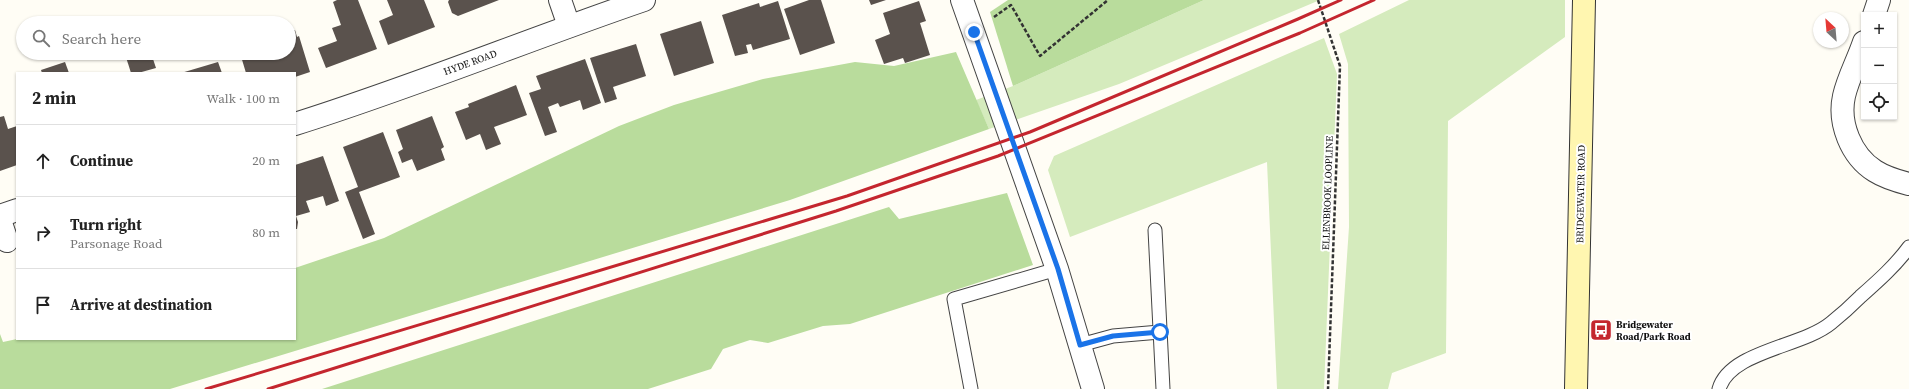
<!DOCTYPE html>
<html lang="en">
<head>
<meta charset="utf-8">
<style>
	:root { --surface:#fff; --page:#f6f6f6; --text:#222; --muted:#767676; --line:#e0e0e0 }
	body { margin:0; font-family:"Source Serif 4",serif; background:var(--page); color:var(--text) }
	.controls { position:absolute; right:12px; top:12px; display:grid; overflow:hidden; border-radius:0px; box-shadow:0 1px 3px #0004 }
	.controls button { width:36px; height:36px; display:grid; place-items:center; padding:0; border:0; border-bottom:1px solid var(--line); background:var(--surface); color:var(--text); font:20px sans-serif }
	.compass { position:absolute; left:1813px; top:12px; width:36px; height:36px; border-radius:50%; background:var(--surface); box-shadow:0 1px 3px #0004; rotate:334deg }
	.stop { position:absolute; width:12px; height:12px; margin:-9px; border:3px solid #1a73e8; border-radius:50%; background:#fff }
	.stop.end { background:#1a73e8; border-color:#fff; box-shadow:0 1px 4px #0008 }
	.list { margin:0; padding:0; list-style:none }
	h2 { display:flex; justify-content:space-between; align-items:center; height:52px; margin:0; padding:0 16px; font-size:17px }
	h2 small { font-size:13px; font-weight:400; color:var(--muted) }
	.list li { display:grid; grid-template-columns:26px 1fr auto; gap:12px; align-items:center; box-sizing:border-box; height:72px; padding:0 16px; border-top:1px solid var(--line) }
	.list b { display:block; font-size:15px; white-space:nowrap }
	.list p { margin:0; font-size:13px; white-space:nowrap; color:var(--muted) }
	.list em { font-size:13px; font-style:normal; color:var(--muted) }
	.icon { flex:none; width:22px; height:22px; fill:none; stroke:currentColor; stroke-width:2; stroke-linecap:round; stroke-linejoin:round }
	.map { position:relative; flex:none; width:1909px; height:389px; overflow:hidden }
	.search { position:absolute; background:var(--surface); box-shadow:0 1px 3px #0004; left:16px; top:16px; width:280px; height:44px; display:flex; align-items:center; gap:10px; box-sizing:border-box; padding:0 14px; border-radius:22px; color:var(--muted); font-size:15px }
	.panel { position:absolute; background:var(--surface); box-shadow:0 1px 3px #0004; left:16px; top:72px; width:280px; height:268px; border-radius:0px }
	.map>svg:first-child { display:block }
</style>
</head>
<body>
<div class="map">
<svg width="1909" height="389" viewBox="0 0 1909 389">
	<rect width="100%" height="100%" fill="#fffdf5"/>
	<g fill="#d5ebbd">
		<polygon points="1204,0 1320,0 1119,84 989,129 976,100 1013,86"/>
		<polygon points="1409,0 1565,0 1565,37 1448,121 1446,353 1392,373 1388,389 1338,389 1349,227 1348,64 1339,34"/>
		<polygon points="1324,38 1337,74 1324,389 1277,389 1267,162 1070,237 1048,170 1054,156"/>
	</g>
	<g fill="#b9dc9c">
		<polygon points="1008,0 1204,0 1013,86 990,12"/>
		<polygon points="956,52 989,129 790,200 170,389 0,389 0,334 3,342 17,339 295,339 295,268 384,238 619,126 674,105 763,79 855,62 894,66"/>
		<polygon points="1007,193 1033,265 850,324 823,326 768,343 750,340 723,349 711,369 648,389 322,389 889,207 899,219"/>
	</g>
	<g fill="#5a524d">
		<polygon points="337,0 358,0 377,49 326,68 318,48 337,41 332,28 341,25 333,2"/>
		<polygon points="387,0 424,0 435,27 388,45 379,21 393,15"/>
		<polygon points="449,0 499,0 458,16 452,13 448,2"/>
		<polygon points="809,0 821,0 835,43 800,55 784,9"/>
		<polygon points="869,0 886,0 871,5"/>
		<polygon points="778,1 790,39 753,50 751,44 746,45 748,53 735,56 722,15 759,3 760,7"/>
		<polygon points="919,1 926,21 920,23 930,55 905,63 903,58 884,64 875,40 890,34 883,13"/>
		<polygon points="701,21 714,63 674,76 660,34"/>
		<polygon points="295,30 297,37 299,36 310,72 295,77 295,73 246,73 240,53 289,53 289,32"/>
		<polygon points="636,44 646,76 613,87 617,99 605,103 590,58"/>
		<polygon points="151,53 156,68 138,73 131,73 125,54"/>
		<polygon points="585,59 601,103 583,110 580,100 560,107 558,103 548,107 557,132 545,136 529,93 541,89 536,76"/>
		<polygon points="65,62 69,73 42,73 41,70"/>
		<polygon points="218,62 222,73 181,73"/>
		<polygon points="516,85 527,115 494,127 501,144 486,150 480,134 466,140 455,112 469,107 468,104"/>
		<polygon points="4,116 8,129 17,126 17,165 0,171 0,117"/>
		<polygon points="432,116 444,147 441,149 445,160 417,171 412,159 402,163 398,152 403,149 396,130"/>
		<polygon points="383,132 400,177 359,192 375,234 363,239 345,192 358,187 343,147"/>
		<polygon points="323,156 339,201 326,206 323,196 306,201 310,212 296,216 298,222 297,229 295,229 295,165"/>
	</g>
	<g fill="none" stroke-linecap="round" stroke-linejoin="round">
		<g stroke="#444" stroke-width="15">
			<g id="lane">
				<polyline points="1155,230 1163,389"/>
				<polyline points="1080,345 1113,336 1160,332"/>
				<polyline points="971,389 954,299 1057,269"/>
				<path d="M1719,389C1730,351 1802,347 1831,323C1841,315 1851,306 1860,297C1878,281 1895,266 1909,247"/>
			</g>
		</g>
		<g stroke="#444" stroke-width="24">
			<g id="street">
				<polyline points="560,0 569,26"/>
				<polyline points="962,0 1057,269 1093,389"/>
				<polyline points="1874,15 1879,0"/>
				<path d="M1864,42C1858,60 1848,78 1844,96C1838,123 1851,156 1875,171C1886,178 1897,181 1909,184"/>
				<path d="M295,124C413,87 527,40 644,0"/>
				<polyline points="0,216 17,210"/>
				<polyline points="0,220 7,241"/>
			</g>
		</g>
		<g stroke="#333" stroke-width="24">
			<polyline id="secondary" points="1576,389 1584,0"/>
		</g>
		<g stroke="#333" stroke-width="2.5" stroke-dasharray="4 2" stroke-linecap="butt">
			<polyline points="1318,0 1340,66 1328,389"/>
			<polyline points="994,17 1011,5 1040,56 1108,0"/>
		</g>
		<use href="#lane" stroke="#fff" stroke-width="13"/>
		<use href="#street" stroke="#fff" stroke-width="22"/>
		<use href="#secondary" stroke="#fff6b0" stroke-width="22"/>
		<g stroke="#c4262e" stroke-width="3">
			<polyline points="206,389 847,196 1030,132 1298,19 1341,0"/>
			<polyline points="268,389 836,211 998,156 1300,33 1374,0"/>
		</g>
	</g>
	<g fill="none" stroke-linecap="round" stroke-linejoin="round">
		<polyline stroke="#1a73e8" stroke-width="5" points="974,32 1058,269 1080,345 1113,336 1160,332"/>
	</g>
	<defs>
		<g id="bus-square" transform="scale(1.15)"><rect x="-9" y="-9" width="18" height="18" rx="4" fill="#c4262e" stroke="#fff"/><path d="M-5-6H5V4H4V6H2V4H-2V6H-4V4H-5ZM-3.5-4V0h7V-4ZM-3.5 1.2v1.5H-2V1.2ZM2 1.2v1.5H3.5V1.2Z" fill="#fff"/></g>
	</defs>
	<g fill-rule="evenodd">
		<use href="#bus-square" x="1601" y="330"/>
	</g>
	<g text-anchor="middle" stroke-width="4" stroke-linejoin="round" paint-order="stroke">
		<g font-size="10" fill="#111" stroke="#fff">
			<text transform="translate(470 62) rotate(-20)" y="4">HYDE ROAD</text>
			<text transform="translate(1327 193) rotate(-88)" y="4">ELLENBROOK LOOPLINE</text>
			<text transform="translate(1580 194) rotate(-89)" y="4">BRIDGEWATER ROAD</text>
		</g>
		<g font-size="10" font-weight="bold" fill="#111" stroke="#fff" text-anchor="start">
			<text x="1616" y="328">Bridgewater<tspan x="1616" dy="12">Road/Park Road</tspan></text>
		</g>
	</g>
</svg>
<div class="controls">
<button>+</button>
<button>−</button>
<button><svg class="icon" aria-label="locate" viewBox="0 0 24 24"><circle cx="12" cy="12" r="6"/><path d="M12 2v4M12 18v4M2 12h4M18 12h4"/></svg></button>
</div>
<svg class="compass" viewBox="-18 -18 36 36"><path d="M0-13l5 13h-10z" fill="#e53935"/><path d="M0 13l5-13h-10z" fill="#767676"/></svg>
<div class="stop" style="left:1160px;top:332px"></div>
<div class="stop end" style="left:974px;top:32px"></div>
<div class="search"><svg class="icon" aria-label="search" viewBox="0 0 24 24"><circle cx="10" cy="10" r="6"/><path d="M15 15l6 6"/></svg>Search here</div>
<section class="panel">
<h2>2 min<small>Walk · 100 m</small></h2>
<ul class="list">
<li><svg class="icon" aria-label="ahead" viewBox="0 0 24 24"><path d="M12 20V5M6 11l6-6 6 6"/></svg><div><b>Continue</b></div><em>20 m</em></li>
<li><svg class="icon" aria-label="right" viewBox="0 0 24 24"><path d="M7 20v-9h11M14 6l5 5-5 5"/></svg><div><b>Turn right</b><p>Parsonage Road</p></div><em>80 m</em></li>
<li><svg class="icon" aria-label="arrive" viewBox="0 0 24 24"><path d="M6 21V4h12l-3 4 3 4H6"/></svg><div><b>Arrive at destination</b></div></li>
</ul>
</section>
</div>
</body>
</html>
